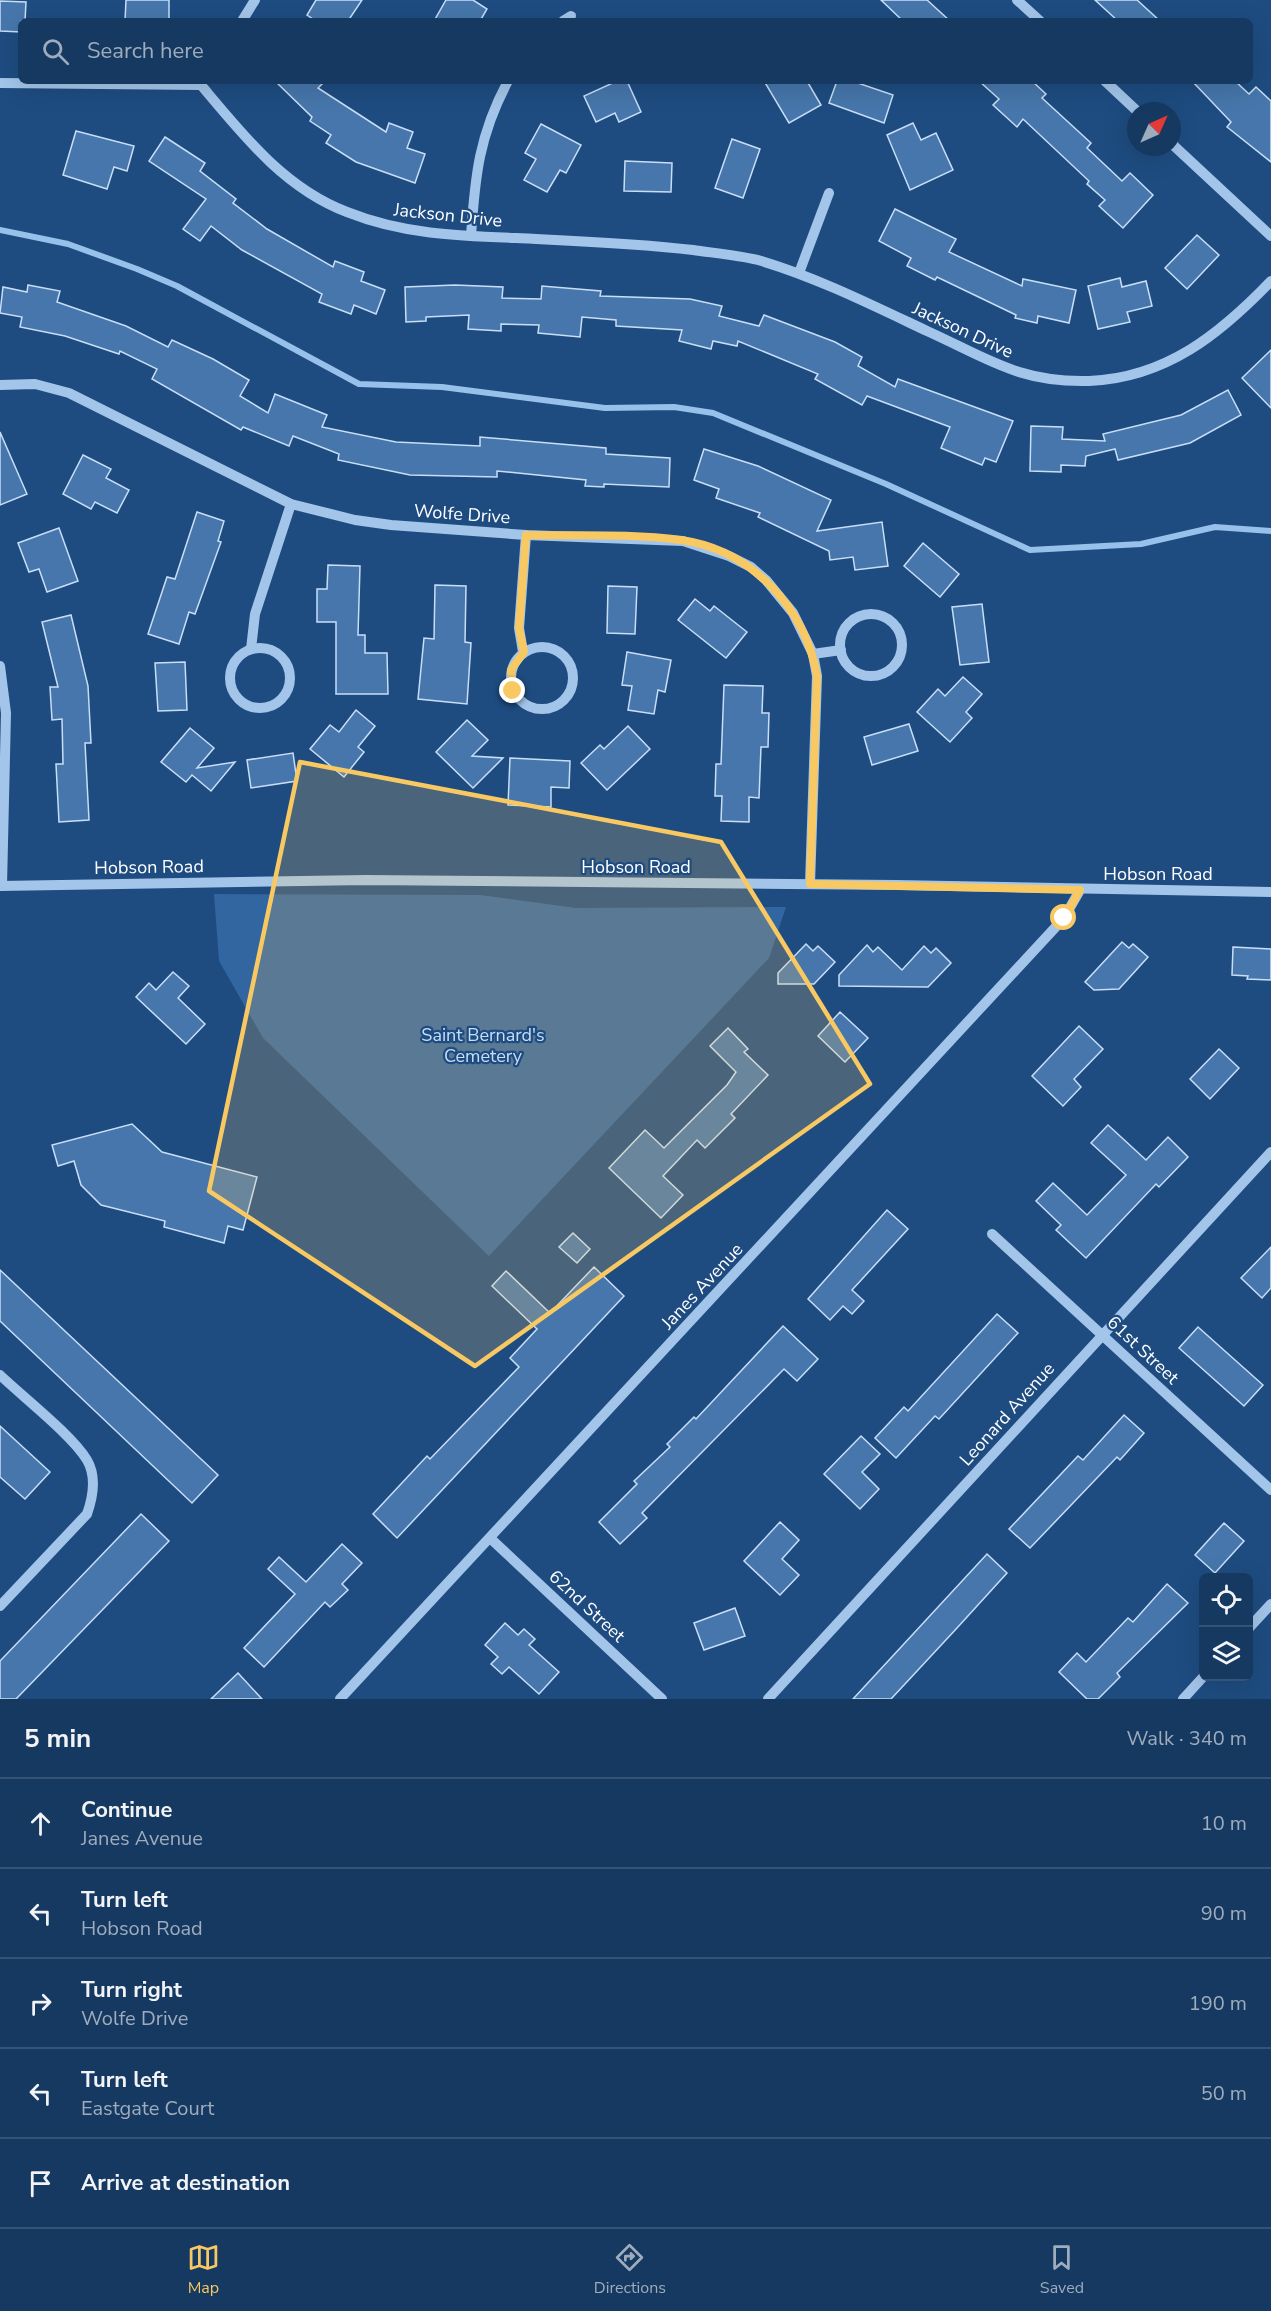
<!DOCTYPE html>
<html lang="en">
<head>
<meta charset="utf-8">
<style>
	:root { --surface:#163961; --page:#23446a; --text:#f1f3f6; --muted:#9eacbd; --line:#355376; --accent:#f8c963 }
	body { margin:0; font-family:"Nunito Sans",sans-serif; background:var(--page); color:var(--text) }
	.controls { position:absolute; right:18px; bottom:18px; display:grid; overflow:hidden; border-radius:9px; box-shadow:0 6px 24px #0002 }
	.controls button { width:54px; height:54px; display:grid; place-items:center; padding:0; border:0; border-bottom:2px solid var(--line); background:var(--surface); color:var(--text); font:30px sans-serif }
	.compass { position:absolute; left:1127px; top:102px; width:54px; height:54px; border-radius:50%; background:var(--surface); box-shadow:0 6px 24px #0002; rotate:45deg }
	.stop { position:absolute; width:18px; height:18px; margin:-14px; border:4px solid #f8c963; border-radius:50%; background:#fff }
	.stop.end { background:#f8c963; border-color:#fff; box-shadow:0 2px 6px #0008 }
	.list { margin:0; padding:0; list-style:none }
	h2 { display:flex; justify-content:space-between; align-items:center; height:78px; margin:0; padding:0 24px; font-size:26px }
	h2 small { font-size:20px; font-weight:400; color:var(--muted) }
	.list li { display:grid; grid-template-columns:39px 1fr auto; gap:18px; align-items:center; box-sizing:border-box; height:90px; padding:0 24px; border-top:2px solid var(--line) }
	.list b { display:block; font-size:22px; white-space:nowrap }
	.list p { margin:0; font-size:20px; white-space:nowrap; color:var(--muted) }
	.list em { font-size:20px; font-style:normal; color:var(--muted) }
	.icon { flex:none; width:33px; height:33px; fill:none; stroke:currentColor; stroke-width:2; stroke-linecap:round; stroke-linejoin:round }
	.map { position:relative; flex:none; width:1271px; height:1699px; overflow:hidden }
	.search { position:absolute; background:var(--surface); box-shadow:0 6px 24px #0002; left:18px; right:18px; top:18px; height:66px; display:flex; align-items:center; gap:15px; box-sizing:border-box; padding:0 21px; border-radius:9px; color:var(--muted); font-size:22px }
	.sheet { height:528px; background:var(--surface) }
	nav { display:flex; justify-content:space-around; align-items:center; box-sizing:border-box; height:84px; border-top:2px solid var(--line); background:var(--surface); font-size:16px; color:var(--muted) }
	nav a { display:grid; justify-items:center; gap:3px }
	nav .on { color:var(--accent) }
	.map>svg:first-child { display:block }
</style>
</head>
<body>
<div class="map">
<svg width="1271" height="1699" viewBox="0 0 1271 1699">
	<rect width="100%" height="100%" fill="#1e4c81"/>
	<polygon fill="#3266a0" points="214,894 480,895 576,908 786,907 769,958 489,1256 263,1038 219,961"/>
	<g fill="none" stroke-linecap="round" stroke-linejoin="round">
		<polyline stroke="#97c0ea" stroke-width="6" points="0,230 68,244 137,269 177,286 359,384 442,387 605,408 674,407 713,413 886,484 1030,550 1141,544 1215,527 1271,531"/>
	</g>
	<g fill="#4676ab" stroke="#c8def7" stroke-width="1.5">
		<polygon points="126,0 169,0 169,21 125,21"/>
		<polygon points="316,0 362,0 348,21 316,21 307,15"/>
		<polygon points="446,0 473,0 487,9 480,21 434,21"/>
		<polygon points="881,0 927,0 950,21 903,21"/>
		<polygon points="1095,0 1137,0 1160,21 1118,21"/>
		<polygon points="0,1 26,2 25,21 21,21 21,32 0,31"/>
		<polygon points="275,81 325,81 318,88 386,132 389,123 413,132 407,148 425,154 415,183 356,162 326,143 331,135 310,121 312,117"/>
		<polygon points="617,81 627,81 641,112 619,122 615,113 596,122 584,96"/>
		<polygon points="764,81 807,81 821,105 789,123"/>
		<polygon points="837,81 852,81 893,95 884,123 829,103"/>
		<polygon points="979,81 1032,81 1046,94 1042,98 1091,143 1087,148 1122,181 1130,173 1153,195 1123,228 1099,206 1105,200 1087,184 1089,181 1023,119 1017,127 993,105 999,99"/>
		<polygon points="1192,81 1235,81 1249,94 1256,87 1271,101 1271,162 1227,127 1231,122"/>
		<polygon points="913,123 921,140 936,133 953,170 910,190 887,135"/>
		<polygon points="541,124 581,145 566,173 560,170 547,192 524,180 536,159 525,153"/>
		<polygon points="76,131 134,146 127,171 114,167 107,189 63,175"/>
		<polygon points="165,137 205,163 200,171 236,199 233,203 267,229 333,267 335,261 364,272 361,281 385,290 376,314 354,305 351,314 319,302 322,294 242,250 211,226 200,241 183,229 206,199 149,161"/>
		<polygon points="732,139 760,149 743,198 715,188"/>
		<polygon points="625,161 672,163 671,192 624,191"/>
		<polygon points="895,209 956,239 949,252 1022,286 1023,279 1076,290 1069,323 1038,316 1037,323 1015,318 1016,315 937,277 935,280 907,266 911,258 879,241"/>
		<polygon points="1197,235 1219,255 1187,289 1165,268"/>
		<polygon points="1120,278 1122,287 1146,281 1152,306 1127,312 1130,322 1098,329 1088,286"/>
		<polygon points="28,285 60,291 57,302 126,326 168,347 172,340 213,359 249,380 240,396 268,413 275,394 327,415 322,427 396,442 480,446 480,437 606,448 606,454 670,458 669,487 604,484 604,487 585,486 586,480 497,471 497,477 410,475 338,460 339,454 293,436 289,446 243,427 241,430 152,379 157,369 120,351 119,354 65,336 20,327 22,317 0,313 3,287 27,292"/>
		<polygon points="455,285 503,287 502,298 541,299 542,286 601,291 600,296 690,299 722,306 719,316 759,326 764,315 835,342 862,357 858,366 895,387 898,379 1013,421 996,462 985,458 982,465 941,448 950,427 867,396 862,405 815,379 818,374 738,341 737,346 713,341 711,349 679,341 682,330 616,326 616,320 582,317 580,337 538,333 539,325 501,324 501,331 468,329 469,315 426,317 426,321 406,322 405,287"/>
		<polygon points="1271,350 1271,408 1242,378"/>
		<polygon points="1228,390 1241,415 1190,443 1118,460 1115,449 1086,456 1085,466 1061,465 1061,472 1030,471 1031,426 1063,427 1062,439 1105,441 1103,434 1181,415"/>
		<polygon points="0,432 27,494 0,505"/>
		<polygon points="704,449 758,466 831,500 817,531 882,522 888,566 855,570 853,557 830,560 829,551 758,517 760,513 716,498 719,489 694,480"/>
		<polygon points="83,455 111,469 106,478 129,490 117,513 95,502 91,509 63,494"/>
		<polygon points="197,512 224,521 218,541 221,542 195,614 189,612 179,644 148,634 167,577 175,579"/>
		<polygon points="59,528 78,581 47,592 39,569 29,572 18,543"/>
		<polygon points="923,543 959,574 940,597 904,566"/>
		<polygon points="328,565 360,566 358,635 365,635 365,653 387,653 388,694 336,694 336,622 317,622 317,589 327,589"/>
		<polygon points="435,585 466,586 465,642 471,643 467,704 418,699 424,638 434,639"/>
		<polygon points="608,586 637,587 635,634 607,633"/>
		<polygon points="695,599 710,611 714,606 747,632 726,658 678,620"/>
		<polygon points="982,604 989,662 960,665 952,607"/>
		<polygon points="71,615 88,686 91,743 85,743 89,820 59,822 56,764 63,764 62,719 52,720 50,687 58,687 42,622"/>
		<polygon points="627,652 671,660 665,692 658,690 654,714 628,710 632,686 622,685"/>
		<polygon points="185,662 187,710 158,711 155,663"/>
		<polygon points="963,677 982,694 966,712 972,718 950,742 917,712 938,689 945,696"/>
		<polygon points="724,685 763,686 762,713 769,713 768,747 761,747 759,798 749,797 749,822 721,821 722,796 715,796 716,764 721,764"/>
		<polygon points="356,710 375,726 358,747 364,752 344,777 310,749 330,725 339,732"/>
		<polygon points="467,720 488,740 472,756 503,758 473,788 436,752"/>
		<polygon points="909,724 918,751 872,765 864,737"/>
		<polygon points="628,726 650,749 607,790 581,763 600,745 604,749"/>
		<polygon points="190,728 214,748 197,768 235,762 211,791 192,775 186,782 161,762"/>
		<polygon points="293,753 297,781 251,788 247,760"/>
		<polygon points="510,758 570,761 569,788 551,787 551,807 508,805"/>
		<polygon points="1122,942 1129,948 1133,944 1148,957 1119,989 1094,990 1085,982"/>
		<polygon points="806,944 813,951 818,946 835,962 814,984 778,984 778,973"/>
		<polygon points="867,945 873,952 878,947 902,970 924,946 931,953 936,948 951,963 928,987 839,986 839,975"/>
		<polygon points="1233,947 1271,949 1271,980 1247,979 1248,976 1232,975"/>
		<polygon points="173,972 189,986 178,998 205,1024 186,1044 136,997 149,983 156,990"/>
		<polygon points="840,1012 868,1038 845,1062 818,1036"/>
		<polygon points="1079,1026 1103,1049 1074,1079 1081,1087 1063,1106 1032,1076"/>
		<polygon points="728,1028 748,1049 744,1052 768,1075 731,1114 735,1118 705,1148 697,1140 663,1176 683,1195 661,1218 609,1168 645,1130 664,1148 727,1085 736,1072 710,1046"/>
		<polygon points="1219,1049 1239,1068 1210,1099 1190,1079"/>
		<polygon points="132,1124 162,1152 257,1177 243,1230 228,1226 224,1243 164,1227 165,1221 101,1205 81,1185 74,1161 58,1166 52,1145"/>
		<polygon points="1108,1125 1146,1160 1168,1137 1188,1157 1159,1187 1156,1184 1086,1258 1056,1230 1061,1225 1036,1201 1053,1183 1087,1215 1126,1175 1091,1143"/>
		<polygon points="887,1210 908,1229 852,1290 864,1301 852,1314 843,1306 830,1320 808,1299"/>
		<polygon points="573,1233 590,1249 577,1263 559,1247"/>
		<polygon points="1271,1247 1271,1288 1262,1298 1241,1278"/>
		<polygon points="594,1267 624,1296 397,1538 373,1514 427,1456 430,1459 519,1367 510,1358 537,1329 492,1286 506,1271 550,1313"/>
		<polygon points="0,1270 218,1475 192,1503 0,1321"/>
		<polygon points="997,1314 1018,1333 939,1419 935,1416 896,1458 875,1438 904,1407 908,1411"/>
		<polygon points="783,1326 818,1359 797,1381 784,1369 642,1513 647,1518 620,1544 599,1522 637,1484 634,1481 670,1447 667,1444 694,1417 696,1419"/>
		<polygon points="1198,1327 1263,1385 1244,1406 1179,1348"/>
		<polygon points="1124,1415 1144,1433 1120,1460 1117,1457 1030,1548 1009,1529 1078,1456 1083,1460"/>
		<polygon points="0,1426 50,1472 25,1499 0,1477"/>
		<polygon points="861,1436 880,1454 862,1472 879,1489 860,1509 824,1474"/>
		<polygon points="141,1514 169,1541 16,1699 0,1699 0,1661"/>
		<polygon points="780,1522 799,1540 782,1559 799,1575 780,1595 744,1561"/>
		<polygon points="1224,1523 1244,1541 1215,1573 1195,1555"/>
		<polygon points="342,1544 362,1563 342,1584 348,1590 330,1607 325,1602 264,1667 244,1648 295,1594 268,1569 279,1557 306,1582"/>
		<polygon points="987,1554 1007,1573 957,1628 891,1699 853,1699"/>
		<polygon points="1167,1584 1188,1603 1117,1673 1120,1677 1098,1699 1087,1699 1059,1672 1077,1653 1086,1662 1128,1618 1133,1622"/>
		<polygon points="735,1608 745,1636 704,1650 694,1623"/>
		<polygon points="505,1623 518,1635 524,1629 535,1639 529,1645 559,1672 539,1694 509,1667 502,1674 491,1664 498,1657 485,1645"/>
		<polygon points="238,1673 262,1699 211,1699"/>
	</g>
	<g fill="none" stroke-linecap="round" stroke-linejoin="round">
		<g stroke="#a3c5e9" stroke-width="10">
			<polyline points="1017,0 1040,21"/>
			<polyline points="242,21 255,0"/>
			<polyline points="563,21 571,16"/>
			<polyline points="1105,81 1137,111"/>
			<path d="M0,83L201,85C243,135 284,188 347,212C402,234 457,236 516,238C575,241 634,243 693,250C714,253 737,255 758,260C816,277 872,305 927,331C987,358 1019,383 1089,381C1166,378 1220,334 1271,281"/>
			<polyline points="1172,144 1271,236"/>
			<path d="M471,236C475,176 479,135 508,81"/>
			<polyline points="799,273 829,193"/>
			<polyline points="0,385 35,384 69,393 291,504 355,520 391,525 526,535 683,541 729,556 751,567 766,580 793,613 813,654 817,676 810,884"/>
			<circle cx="871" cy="645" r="31"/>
			<circle cx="542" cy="678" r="31"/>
			<circle cx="260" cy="678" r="30"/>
			<polyline points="251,649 255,614 291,504"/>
			<polyline points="523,652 519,628 526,535"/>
			<polyline points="813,654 841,650"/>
			<polyline points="0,666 6,713 2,886"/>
			<polyline points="0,886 366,880 896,885 1271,892"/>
			<polyline points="992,1234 1271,1490"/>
			<path d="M0,1375C23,1397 72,1435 87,1460C97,1477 93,1497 87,1514L0,1606"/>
			<polyline points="490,1538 662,1699"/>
			<polyline points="1248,1629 1271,1604"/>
			<polyline points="340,1699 1064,918 1080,890"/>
			<polyline points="768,1699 1271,1152"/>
			<polyline points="1183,1699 1204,1676"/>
		</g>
	</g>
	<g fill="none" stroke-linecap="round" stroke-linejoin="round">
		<path stroke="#f8c963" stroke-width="8" d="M513,691L511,670L524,652L519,628L526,535C577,536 630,533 681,540C752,550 805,608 817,676L810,884L1080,890L1064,918"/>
	</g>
	<path fill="#f8c963" fill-opacity="0.2" stroke="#f8c963" stroke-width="4.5" stroke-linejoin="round" d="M300,762L721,842L870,1084L475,1366L209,1191Z"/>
	<g text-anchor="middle" stroke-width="4.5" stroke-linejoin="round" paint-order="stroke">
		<g font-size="18" fill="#fff" stroke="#1e4c81">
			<text transform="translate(448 215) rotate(6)" y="6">Jackson Drive</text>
			<text transform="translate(963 330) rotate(25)" y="6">Jackson Drive</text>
			<text transform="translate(462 514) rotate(4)" y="6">Wolfe Drive</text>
			<text transform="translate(149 867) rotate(-1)" y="6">Hobson Road</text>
			<text x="636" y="873">Hobson Road</text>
			<text x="1158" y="880">Hobson Road</text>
			<text transform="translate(702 1286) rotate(-47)" y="6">Janes Avenue</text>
			<text transform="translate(1143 1350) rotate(43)" y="6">61st Street</text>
			<text transform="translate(1007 1414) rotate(-48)" y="6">Leonard Avenue</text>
			<text transform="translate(587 1606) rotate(43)" y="6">62nd Street</text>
		</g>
		<g font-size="18" fill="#c8def7" stroke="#1e4c81">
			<text x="483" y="1041">Saint Bernard's<tspan x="483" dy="21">Cemetery</tspan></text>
		</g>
	</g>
</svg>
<div class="controls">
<button><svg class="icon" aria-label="locate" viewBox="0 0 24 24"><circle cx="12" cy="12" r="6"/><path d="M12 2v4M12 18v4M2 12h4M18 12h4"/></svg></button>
<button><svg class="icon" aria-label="layers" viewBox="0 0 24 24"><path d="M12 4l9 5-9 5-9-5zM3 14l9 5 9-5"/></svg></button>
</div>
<svg class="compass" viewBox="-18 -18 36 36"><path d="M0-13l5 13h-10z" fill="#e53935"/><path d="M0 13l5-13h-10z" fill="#9eacbd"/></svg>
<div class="stop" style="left:1064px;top:918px"></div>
<div class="stop end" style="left:513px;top:691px"></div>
<div class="search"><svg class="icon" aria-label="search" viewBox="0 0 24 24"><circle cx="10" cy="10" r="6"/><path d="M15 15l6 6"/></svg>Search here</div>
</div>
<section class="sheet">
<h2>5 min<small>Walk · 340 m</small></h2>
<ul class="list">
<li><svg class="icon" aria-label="ahead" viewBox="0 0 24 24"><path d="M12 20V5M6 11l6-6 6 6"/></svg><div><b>Continue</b><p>Janes Avenue</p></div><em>10 m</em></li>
<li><svg class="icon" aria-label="left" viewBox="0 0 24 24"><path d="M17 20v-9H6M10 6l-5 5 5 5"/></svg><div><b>Turn left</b><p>Hobson Road</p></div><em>90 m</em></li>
<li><svg class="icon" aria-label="right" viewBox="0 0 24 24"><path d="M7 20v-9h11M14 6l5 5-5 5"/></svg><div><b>Turn right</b><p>Wolfe Drive</p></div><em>190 m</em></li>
<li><svg class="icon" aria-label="left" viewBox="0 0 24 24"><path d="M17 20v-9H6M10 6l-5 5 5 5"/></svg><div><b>Turn left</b><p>Eastgate Court</p></div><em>50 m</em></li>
<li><svg class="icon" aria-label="arrive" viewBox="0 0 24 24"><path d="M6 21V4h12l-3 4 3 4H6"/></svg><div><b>Arrive at destination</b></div></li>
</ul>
</section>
<nav>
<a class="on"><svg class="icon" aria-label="map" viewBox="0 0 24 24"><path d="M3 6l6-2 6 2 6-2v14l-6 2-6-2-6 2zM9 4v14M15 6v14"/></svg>Map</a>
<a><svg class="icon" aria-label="directions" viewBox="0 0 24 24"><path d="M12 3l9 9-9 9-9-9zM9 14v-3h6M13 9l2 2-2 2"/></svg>Directions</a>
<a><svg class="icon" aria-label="saved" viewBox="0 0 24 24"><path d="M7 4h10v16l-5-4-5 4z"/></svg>Saved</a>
</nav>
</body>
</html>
